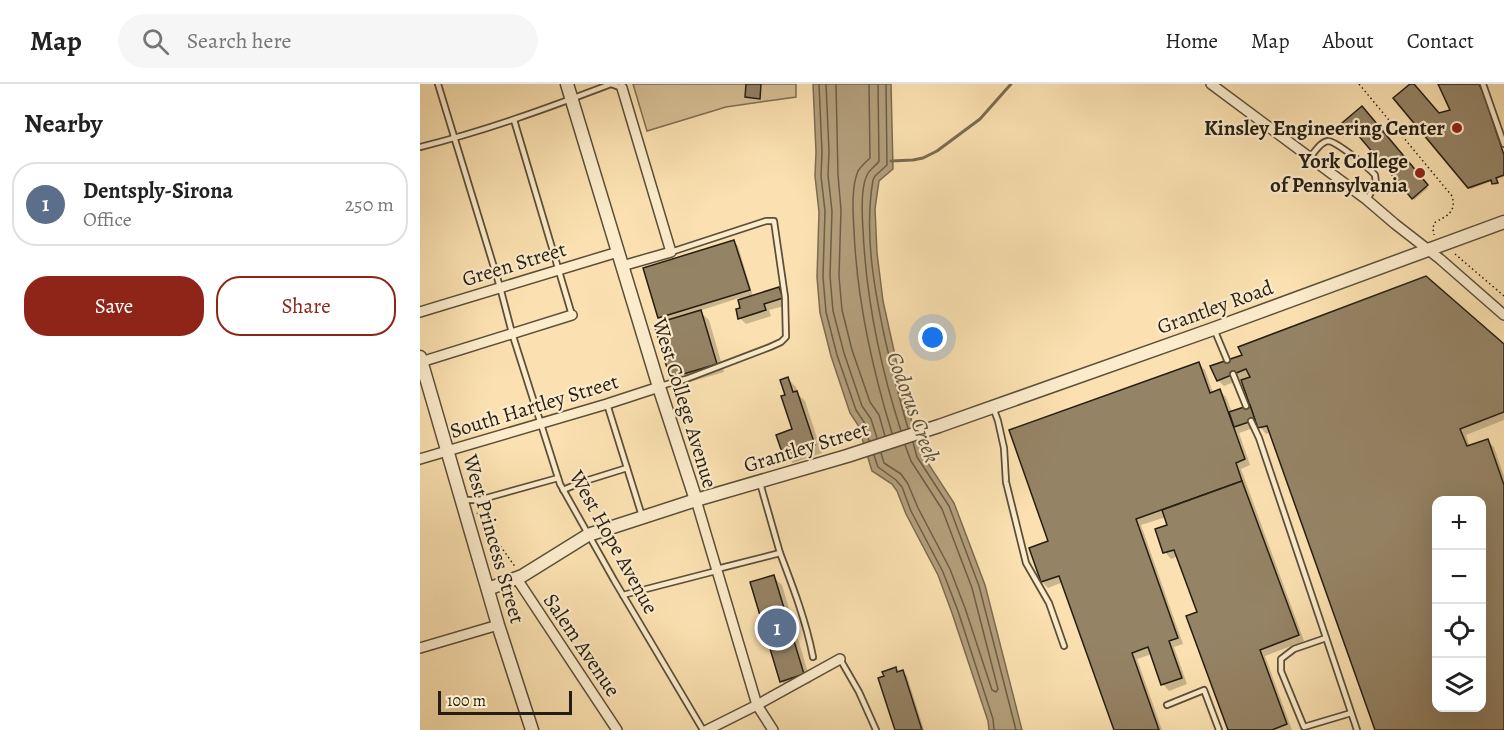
<!DOCTYPE html>
<html lang="en">
<head>
<meta charset="utf-8">
<style>
	:root { --surface:#fff; --page:#f6f6f6; --text:#222; --muted:#767676; --line:#e0e0e0; --accent:#8f2418 }
	body { margin:0; font-family:Alegreya,serif; background:var(--page); color:var(--text) }
	.controls { position:absolute; right:18px; bottom:18px; display:grid; overflow:hidden; border-radius:12px; box-shadow:0 6px 24px #0002 }
	.controls button { width:54px; height:54px; display:grid; place-items:center; padding:0; border:0; border-bottom:2px solid var(--line); background:var(--surface); color:var(--text); font:30px sans-serif }
	.scale { position:absolute; left:18px; bottom:15px; width:134px; box-sizing:border-box; padding-left:6px; border:3px solid #261e13; border-top:0; font-size:16px; line-height:21px; white-space:nowrap; color:#261e13; -webkit-text-stroke:4px #fceccc; paint-order:stroke }
	.you { position:absolute; left:513px; top:254px; width:21px; height:21px; margin:-15px; border:4px solid #fff; border-radius:50%; background:#1a73e8; box-shadow:0 0 0 9px #1a73e833 }
	.badge { display:grid; place-items:center; width:39px; height:39px; border-radius:50%; background:var(--accent); color:#fff; font-size:20px; font-weight:700 }
	.pin { position:absolute; translate:-50% -50%; border:3px solid #fff; box-shadow:0 2px 6px #0006 }
	.list { margin:0; padding:0; list-style:none }
	h2 { display:flex; justify-content:space-between; align-items:center; height:78px; margin:0; padding:0 24px; font-size:26px }
	h2 small { font-size:20px; font-weight:400; color:var(--muted) }
	.list li { display:grid; grid-template-columns:39px 1fr auto; gap:18px; align-items:center; box-sizing:border-box; height:84px; margin:0 12px 12px; padding:0 12px; border:2px solid var(--line); border-radius:24px }
	.list b { display:block; font-size:22px; white-space:nowrap }
	.list p { margin:0; font-size:20px; white-space:nowrap; color:var(--muted) }
	.list em { font-size:20px; font-style:normal; color:var(--muted) }
	.actions { display:flex; gap:12px; padding:18px 24px }
	.actions a { flex:1; padding:14px 0; border:2px solid var(--accent); border-radius:24px; text-align:center; font-size:21px; color:var(--accent) }
	.actions .main { background:var(--accent); color:#fff }
	.icon { flex:none; width:33px; height:33px; fill:none; stroke:currentColor; stroke-width:2; stroke-linecap:round; stroke-linejoin:round }
	.map { position:relative; flex:none; width:1084px; height:646px; overflow:hidden }
	header { display:flex; align-items:center; gap:36px; box-sizing:border-box; height:84px; padding:0 30px; background:var(--surface); border-bottom:2px solid var(--line) }
	header strong { font-size:28px }
	nav { display:flex; gap:33px; margin-inline-start:auto; font-size:21px }
	.search { width:420px; height:54px; background:var(--page); display:flex; align-items:center; gap:15px; box-sizing:border-box; padding:0 21px; border-radius:33px; color:var(--muted); font-size:22px }
	main { display:flex }
	aside { flex:1; background:var(--surface) }
	.map>svg:first-child { display:block }
</style>
</head>
<body>
<header>
<strong>Map</strong>
<div class="search"><svg class="icon" aria-label="search" viewBox="0 0 24 24"><circle cx="10" cy="10" r="6"/><path d="M15 15l6 6"/></svg>Search here</div>
<nav><a>Home</a><a>Map</a><a>About</a><a>Contact</a></nav>
</header>
<main>
<aside>
<h2>Nearby<small></small></h2>
<ul class="list">
<li><span class="badge" style="background:#5c6f8a">1</span><div><b>Dentsply-Sirona</b><p>Office</p></div><em>250 m</em></li>
</ul>
<div class="actions"><a class="main">Save</a><a>Share</a></div>
</aside>
<div class="map">
<svg width="1084" height="646" viewBox="0 0 1084 646">
	<rect width="100%" height="100%" fill="#fbe1b1"/>
	<filter id="stains"><feTurbulence type="fractalNoise" baseFrequency=".00333" numOctaves="4"/><feColorMatrix values="0 0 0 0 .2 0 0 0 0 .09 0 0 0 0 .02 0 0 0 .5 -.17"/></filter>
	<radialGradient id="worn" r=".72"><stop offset=".6" stop-color="#630" stop-opacity="0"/><stop offset="1" stop-color="#630" stop-opacity=".3"/></radialGradient>
	<polygon fill="#d7c096" stroke="#7e6f54" stroke-width="1.5" points="213,0 376,0 376,13 306,23 227,47"/>
	<polygon fill="#b39f7b" stroke="#7b6b51" stroke-width="1.5" points="393,0 471,0 473,85 459,97 455,125 457,169 463,217 484,312 502,370 534,419 565,501 602,646 569,646 568,637 532,529 518,491 486,430 477,407 472,400 452,387 438,341 430,329 411,272 400,229 397,193 399,128 395,92 396,68"/>
	<g fill="#0003" fill-rule="evenodd">
		<polygon points="993,0 1019,31 1032,26 1019,0 1059,0 1084,71 1084,93 1076,95 1078,100 1075,101 1072,97 1051,105 975,14"/>
		<polygon points="942,24 1008,104 994,116 935,44 925,52 918,44"/>
		<polygon points="314,158 318,162 333,212 359,205 365,211 368,221 349,226 351,232 326,240 320,234 322,225 319,214 279,227 289,236 304,288 259,301 251,293 245,239 240,234 225,185"/>
		<path d="M1084,262V336L1046,351L1050,363L1068,357L1074,363L1084,392V646H957L851,348L846,350L839,342L819,349L830,381L821,385L884,557L845,572L872,646H809L779,529L758,472L751,475L745,468L749,441L746,433L721,441L763,560L754,563L767,600L749,607L743,600L732,570L717,575L742,646H695L643,498L628,504L622,498L611,465L630,458L779,280L785,286L793,309L800,307L806,313L812,328L832,322L822,295L804,302L798,296L792,283ZM1016,416H1062V624H1016Z"/>
		<polygon points="368,295 376,303 379,311 385,317 402,369 373,379 364,370 374,346 366,312"/>
		<polygon points="353,493 362,501 391,599 370,605 361,597"/>
		<polygon points="475,585 479,589 483,588 487,592 504,646 476,646 465,593"/>
	</g>
	<g fill="none" stroke-linecap="round" stroke-linejoin="round">
		<g stroke="#6c5e47" stroke-width="1.5">
			<polyline points="399,0 402,68 401,92 405,127 403,193 406,228 417,271 436,326 444,338 449,357"/>
			<polyline points="406,0 409,67 408,91 412,127 410,192 413,227 424,269 442,322 451,335 457,354"/>
			<polyline points="416,0 418,91 421,126 419,192 422,226 432,266 450,318 459,331 465,352"/>
			<path d="M449,0L450,74C446,78 441,82 438,87C431,104 433,129 434,147C437,215 452,284 472,349"/>
			<path d="M458,0L459,77C456,82 450,85 447,91C441,103 442,131 443,145C446,213 460,282 481,347"/>
			<path d="M466,0L467,81L455,92L453,96C444,149 454,204 465,255C472,285 479,315 488,344"/>
			<polyline points="493,358 497,373 529,422 559,502 596,646"/>
			<polyline points="461,369 464,379 481,390 488,400 498,424 530,485 545,524 572,606 576,608 578,605 552,504 522,425 491,377 485,361"/>
			<polyline points="454,371 458,383 476,396 482,403 491,427 523,488 538,527 573,635 574,646"/>
		</g>
		<polyline stroke="#7b6b51" stroke-width="3" points="471,77 493,76 503,74 517,67 560,35 591,0"/>
	</g>
	<g fill="#958365" stroke="#261e13" stroke-width="1.5" fill-rule="evenodd">
		<polygon points="326,0 341,0 340,15 325,13"/>
		<polygon points="990,0 994,0 1019,29 1030,26 1018,0 1059,0 1064,11 1084,71 1084,91 1076,94 1078,99 1072,100 1071,96 1048,104 973,14"/>
		<polygon points="942,22 1008,101 992,115 932,44 923,52 916,44"/>
		<polygon points="314,156 330,206 238,234 223,184"/>
		<path d="M1006,192L1084,260V328L1040,345L1047,362L1068,355L1084,401V646H955L847,342L838,344L835,336L821,296L830,293L826,285L797,297L790,282L822,271L818,263ZM1016,416H1062V624H1016Z"/>
		<polygon points="359,203 363,214 344,220 346,226 318,235 316,225 320,224 318,216"/>
		<polygon points="281,226 297,280 250,294 234,240"/>
		<polygon points="779,278 790,309 800,305 825,375 816,379 822,397 716,435 758,554 749,557 762,594 741,601 728,563 712,569 739,646 694,646 639,492 621,498 609,464 628,457 589,346"/>
		<polygon points="368,293 373,308 377,307 395,361 363,371 356,351 372,345 361,312 365,311 360,296"/>
		<polygon points="830,321 835,336 814,343 809,328"/>
		<polygon points="822,397 879,551 840,566 867,640 852,646 808,646 766,532 777,528 754,466 743,469 735,445 747,441 742,426"/>
		<polygon points="354,491 384,590 360,598 330,498"/>
		<polygon points="476,583 477,588 483,586 502,646 475,646 458,594 464,592 462,588"/>
	</g>
	<g fill="none" stroke-linecap="round" stroke-linejoin="round">
		<g stroke="#5b4f3a" stroke-width="8">
			<g id="service">
				<polyline points="18,0 80,203 92,249 140,400 194,496 283,646"/>
				<polyline points="1063,0 1084,60"/>
				<polyline points="94,36 152,231"/>
				<path d="M0,63C65,47 128,24 191,0L202,4"/>
				<path d="M890,73C895,68 900,58 908,57C916,57 949,84 955,91L956,99L947,116"/>
				<polyline points="794,245 807,276"/>
				<polyline points="813,290 826,322"/>
				<polyline points="240,302 266,295 350,263 361,258 366,253 365,213 354,137 346,137 251,168"/>
				<polyline points="187,320 222,432"/>
				<polyline points="573,323 578,337 584,364 586,398 606,479 629,519 644,562"/>
				<polyline points="831,337 839,354 937,646"/>
				<polyline points="143,406 162,398 207,384"/>
				<polyline points="42,416 59,416 138,394"/>
				<path d="M360,469C373,503 386,537 393,573"/>
				<polyline points="297,485 360,469 340,399"/>
				<polyline points="203,511 296,487"/>
				<polyline points="906,554 874,565 861,575 861,587 884,643 931,629"/>
				<polyline points="420,575 439,608 456,646"/>
				<polyline points="747,621 784,606 799,646"/>
			</g>
		</g>
		<g stroke="#5b4f3a" stroke-width="12">
			<g id="minor">
				<polyline points="791,0 947,116 975,140 1020,175 1084,231"/>
				<polyline points="202,4 251,168 202,182"/>
				<polyline points="0,228 198,168"/>
				<polyline points="1,278 152,231"/>
				<polyline points="0,375 187,320 239,303"/>
				<polyline points="276,416 337,621 353,646"/>
				<polyline points="97,495 197,646"/>
				<polyline points="0,564 78,541"/>
				<polyline points="287,646 337,621 420,575"/>
			</g>
		</g>
		<g stroke="#5b4f3a" stroke-width="15">
			<g id="tertiary">
				<polyline points="147,0 239,303 276,416"/>
				<polyline points="0,273 78,541 112,646"/>
				<polyline points="68,505 102,492 168,451 276,416 427,372 519,342 793,245 1084,138"/>
			</g>
		</g>
		<g stroke="#261e13" stroke-width="1.5" stroke-dasharray="1.5 3" stroke-linecap="butt">
			<path d="M939,0L1032,112C1037,129 1026,132 1014,139L1013,145L1014,151"/>
			<polyline points="1035,170 1084,212"/>
			<polyline points="57,429 96,484"/>
		</g>
		<use href="#service" stroke="#fceccc" stroke-width="4.5"/>
		<use href="#minor" stroke="#fceccc" stroke-width="9"/>
		<use href="#tertiary" stroke="#fceccc" stroke-width="12"/>
	</g>
	<g fill="#8f2418" stroke="#fceccc" stroke-width="2">
		<circle cx="1037" cy="44" r="6"/>
		<circle cx="1000" cy="89" r="6"/>
	</g>
	<g text-anchor="middle" stroke-width="4.5" stroke-linejoin="round" paint-order="stroke">
		<g font-size="21" font-weight="bold" fill="#261e13" stroke="#fceccc" text-anchor="end">
			<text x="1025" y="51">Kinsley Engineering Center</text>
			<text x="988" y="84">York College<tspan x="988" dy="24">of Pennsylvania</tspan></text>
		</g>
		<g font-size="21" fill="#261e13" stroke="#fceccc">
			<text transform="translate(94 180) rotate(-17)" y="7">Green Street</text>
			<text transform="translate(795 223) rotate(-20)" y="7">Grantley Road</text>
			<text transform="translate(265 319) rotate(73)" y="7">West College Avenue</text>
			<text transform="translate(114 322) rotate(-17)" y="7">South Hartley Street</text>
			<text transform="translate(386 363) rotate(-17)" y="7">Grantley Street</text>
			<text transform="translate(74 455) rotate(74)" y="7">West Princess Street</text>
			<text transform="translate(194 458) rotate(61)" y="7">West Hope Avenue</text>
			<text transform="translate(162 561) rotate(56)" y="7">Salem Avenue</text>
		</g>
		<g font-size="22" font-style="italic" fill="#5e523d" stroke="#fceccc">
			<text transform="translate(494 323) rotate(70)" y="8">Codorus Creek</text>
		</g>
	</g>
	<rect width="100%" height="100%" filter="url(#stains)"/>
	<rect width="100%" height="100%" fill="url(#worn)"/>
</svg>
<div class="controls">
<button>+</button>
<button>−</button>
<button><svg class="icon" aria-label="locate" viewBox="0 0 24 24"><circle cx="12" cy="12" r="6"/><path d="M12 2v4M12 18v4M2 12h4M18 12h4"/></svg></button>
<button><svg class="icon" aria-label="layers" viewBox="0 0 24 24"><path d="M12 4l9 5-9 5-9-5zM3 14l9 5 9-5"/></svg></button>
</div>
<div class="scale">100 m</div>
<div class="you"></div>
<div class="pin badge" style="left:357px;top:544px;background:#5c6f8a">1</div>
</div>
</main>
</body>
</html>
